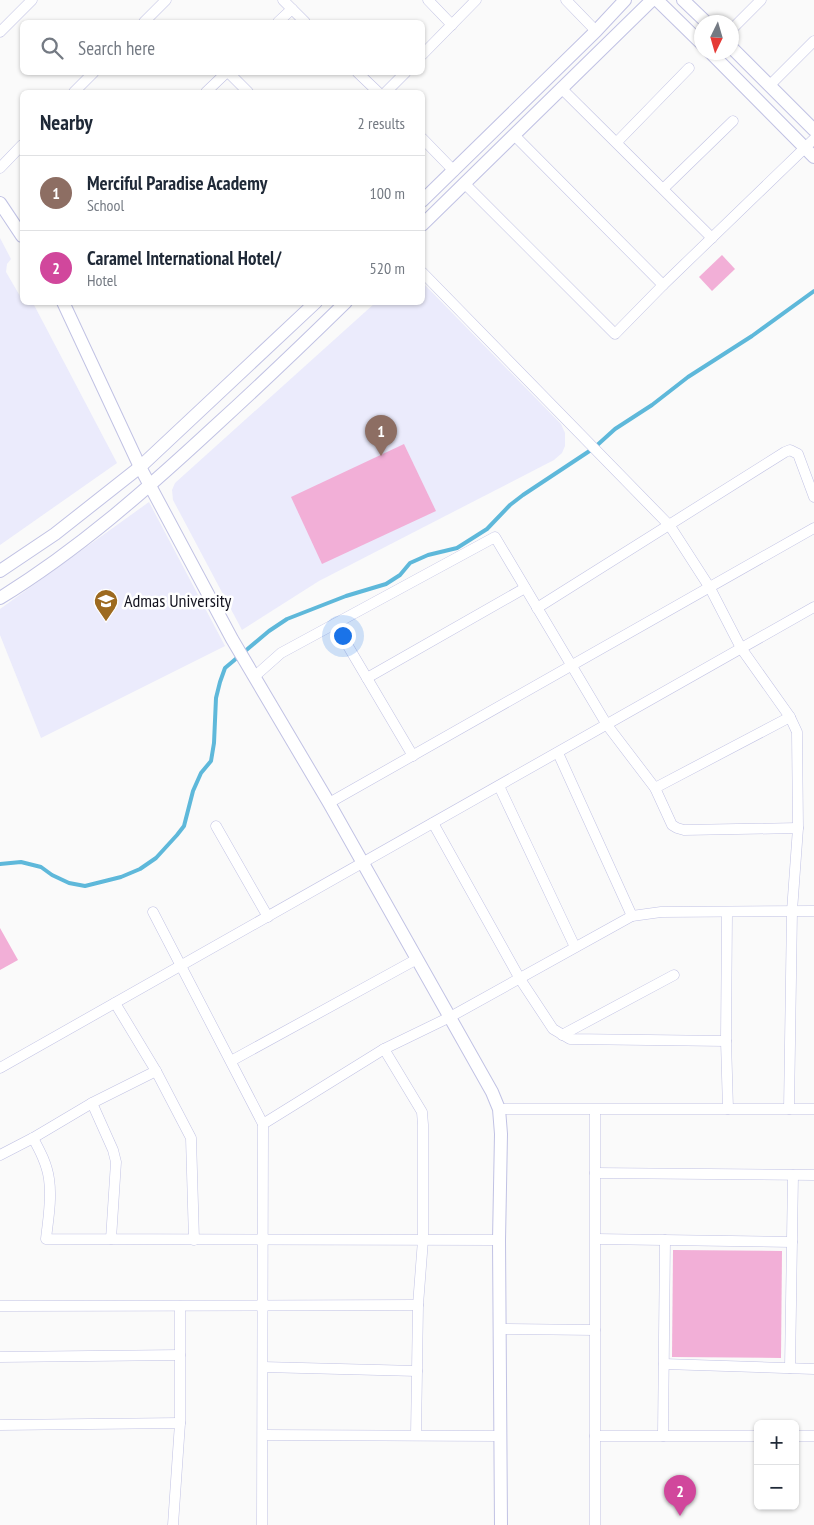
<!DOCTYPE html>
<html lang="en">
<head>
<meta charset="utf-8">
<style>
	:root { --surface:#fff; --page:#f2f2f3; --text:#1f2937; --muted:#747a83; --line:#e0e1e3; --accent:#ea580c }
	body { margin:0; font-family:"PT Sans Narrow",sans-serif; background:var(--page); color:var(--text) }
	.controls { position:absolute; right:15px; bottom:15px; display:grid; overflow:hidden; border-radius:8px; box-shadow:0 1px 4px #0004 }
	.controls button { width:45px; height:45px; display:grid; place-items:center; padding:0; border:0; border-bottom:1px solid var(--line); background:var(--surface); color:var(--text); font:25px sans-serif }
	.compass { position:absolute; left:694px; top:15px; width:45px; height:45px; border-radius:50%; background:var(--surface); box-shadow:0 1px 4px #0004; rotate:185deg }
	.you { position:absolute; left:342px; top:635px; width:18px; height:18px; margin:-12px; border:4px solid #fff; border-radius:50%; background:#1a73e8; box-shadow:0 0 0 8px #1a73e833 }
	.badge { display:grid; place-items:center; width:32px; height:32px; border-radius:50%; background:var(--accent); color:#fff; font-size:16px; font-weight:700 }
	.pin { position:absolute; translate:-50% -41px; filter:drop-shadow(0 1px 2px #0008) }
	.pin::after { content:''; position:absolute; top:26px; width:18px; height:15px; background:inherit; clip-path:polygon(0 0,100% 0,50% 100%) }
	.list { margin:0; padding:0; list-style:none }
	h2 { display:flex; justify-content:space-between; align-items:center; height:65px; margin:0; padding:0 20px; font-size:21px }
	h2 small { font-size:16px; font-weight:400; color:var(--muted) }
	.list li { display:grid; grid-template-columns:32px 1fr auto; gap:15px; align-items:center; box-sizing:border-box; height:75px; padding:0 20px; border-top:1px solid var(--line) }
	.list b { display:block; font-size:19px; white-space:nowrap }
	.list p { margin:0; font-size:16px; white-space:nowrap; color:var(--muted) }
	.list em { font-size:16px; font-style:normal; color:var(--muted) }
	.icon { flex:none; width:28px; height:28px; fill:none; stroke:currentColor; stroke-width:2; stroke-linecap:round; stroke-linejoin:round }
	.map { position:relative; flex:none; width:814px; height:1525px; overflow:hidden }
	.search { position:absolute; background:var(--surface); box-shadow:0 1px 4px #0004; left:20px; top:20px; width:405px; height:55px; display:flex; align-items:center; gap:12px; box-sizing:border-box; padding:0 18px; border-radius:8px; color:var(--muted); font-size:19px }
	.panel { position:absolute; background:var(--surface); box-shadow:0 1px 4px #0004; left:20px; top:90px; width:405px; height:215px; border-radius:8px }
	.map>svg:first-child { display:block }
</style>
</head>
<body>
<div class="map">
<svg width="814" height="1525" viewBox="0 0 814 1525">
	<rect width="100%" height="100%" fill="#fafafa"/>
	<g fill="#ebebfc">
		<polygon points="0,238 11,259 7,264 6,272 20,296 22,296 22,302 33,303 117,463 0,545"/>
		<polygon points="423,283 561,424 565,433 565,446 562,453 554,460 319,581 242,630 173,500 172,490 175,483 375,303 422,302"/>
		<polygon points="149,502 225,646 41,738 0,635 0,609"/>
	</g>
	<g fill="#f2afd7">
		<polygon points="722,255 735,269 712,291 699,277"/>
		<polygon points="404,444 436,511 322,564 291,497"/>
		<polygon points="0,928 18,960 0,970"/>
		<polygon points="673,1250 782,1251 781,1358 672,1357"/>
	</g>
	<g fill="none" stroke-linecap="round" stroke-linejoin="round">
		<polyline stroke="#5eb8da" stroke-width="4" points="0,864 21,862 41,867 52,875 69,883 85,886 121,877 140,869 156,858 177,835 184,826 193,791 201,773 211,761 214,743 216,698 220,682 225,668 269,631 287,619 346,596 386,584 400,575 410,563 428,555 457,548 487,529 510,505 523,495 594,448 615,429 652,405 688,377 752,336 814,291"/>
		<g stroke="#c1c2e4" stroke-width="11">
			<g id="minor">
				<polyline points="283,0 305,22"/>
				<polyline points="428,0 452,25"/>
				<polyline points="566,0 596,31"/>
				<polyline points="144,22 166,0"/>
				<polyline points="278,22 292,9"/>
				<polyline points="732,29 761,0"/>
				<polyline points="0,32 32,0"/>
				<polyline points="422,55 476,0"/>
				<polyline points="228,72 248,92"/>
				<polyline points="357,72 378,92"/>
				<polyline points="769,86 814,41"/>
				<polyline points="561,88 712,238"/>
				<polyline points="74,92 94,72"/>
				<polyline points="206,92 227,72"/>
				<polyline points="386,92 406,72"/>
				<polyline points="514,135 663,285"/>
				<polyline points="422,138 454,171"/>
				<polyline points="617,142 689,68"/>
				<polyline points="0,168 22,145"/>
				<polyline points="464,183 615,334 663,285 814,139"/>
				<polyline points="664,188 733,121"/>
				<polyline points="422,272 670,526 710,588 741,648 790,717 797,732 798,828 792,911 789,1109"/>
				<polyline points="537,608 785,452 790,450 798,454 814,497"/>
				<polyline points="335,624 413,756"/>
				<polyline points="254,677 281,653 495,537 607,725 655,788 672,825 677,828 684,830 798,828"/>
				<polyline points="367,678 525,588"/>
				<polyline points="558,753 632,916"/>
				<polyline points="499,786 575,947"/>
				<polyline points="655,788 790,717"/>
				<polyline points="329,803 814,528"/>
				<polyline points="433,823 520,979 553,1029 570,1039 726,1041"/>
				<polyline points="216,826 268,917"/>
				<polyline points="153,912 263,1124 262,1525"/>
				<polyline points="727,912 726,1041 728,1109"/>
				<polyline points="115,1003 156,1071 191,1138 194,1240"/>
				<polyline points="562,1035 674,975"/>
				<polyline points="384,1049 422,1112 423,1125 423,1240 418,1305 416,1435"/>
				<polyline points="231,1061 417,959"/>
				<polyline points="0,1068 814,607"/>
				<polyline points="92,1103 113,1150 116,1162 111,1239"/>
				<polyline points="499,1109 814,1109"/>
				<polyline points="595,1110 595,1525"/>
				<polyline points="263,1124 384,1049 450,1017 632,916 661,912 814,911"/>
				<path d="M33,1138C40,1151 47,1164 49,1179C52,1199 48,1220 46,1239L499,1240"/>
				<polyline points="0,1155 33,1138 92,1103 156,1071"/>
				<polyline points="595,1173 814,1175"/>
				<polyline points="596,1239 792,1242"/>
				<polyline points="0,1306 418,1305"/>
				<polyline points="500,1329 595,1330"/>
				<polyline points="0,1357 180,1355"/>
				<polyline points="664,1364 814,1369"/>
				<polyline points="263,1367 417,1371"/>
				<polyline points="790,1368 793,1175"/>
				<polyline points="0,1425 180,1423"/>
				<polyline points="263,1435 499,1436"/>
				<polyline points="595,1436 758,1436"/>
				<polyline points="663,1436 665,1240"/>
				<polyline points="795,1436 814,1436"/>
				<polyline points="173,1525 180,1423 180,1306"/>
			</g>
		</g>
		<g stroke="#c1c2e4" stroke-width="14">
			<g id="tertiary">
				<polyline points="657,0 702,44"/>
				<polyline points="683,0 706,22"/>
				<polyline points="732,48 814,130"/>
				<polyline points="710,52 814,157"/>
				<polyline points="422,201 596,31 625,0"/>
				<polyline points="0,203 22,236"/>
				<polyline points="422,225 652,0"/>
				<polyline points="63,302 140,467 232,639 329,803 492,1092 499,1109 501,1134 499,1240 501,1525"/>
				<polyline points="0,571 55,534 140,467 316,302"/>
				<path d="M0,598C78,550 146,490 213,428C258,387 302,345 346,302"/>
			</g>
		</g>
		<use href="#minor" stroke="#fff" stroke-width="10"/>
		<use href="#tertiary" stroke="#fff" stroke-width="12"/>
	</g>
	<defs>
		<g id="university-pin" transform="scale(1.25)"><path d="M0 17L-7.5 6A9.5 9.5 0 1 1 7.5 6Z" fill="#9d6a20" stroke="#fff"/><path d="M0-5L7-2L0 1L-7-2ZM-4 1L0 2.5L4 1V4Q0 6-4 4Z" fill="#fff"/></g>
	</defs>
	<g fill-rule="evenodd">
		<use href="#university-pin" x="106" y="601"/>
	</g>
	<g text-anchor="middle" stroke-width="5" stroke-linejoin="round" paint-order="stroke">
		<g font-size="18" fill="#13131f" stroke="#fff" text-anchor="start">
			<text x="124" y="607">Admas University</text>
		</g>
	</g>
</svg>
<div class="controls">
<button>+</button>
<button>−</button>
</div>
<svg class="compass" viewBox="-18 -18 36 36"><path d="M0-13l5 13h-10z" fill="#e53935"/><path d="M0 13l5-13h-10z" fill="#747a83"/></svg>
<div class="you"></div>
<div class="pin badge" style="left:381px;top:456px;background:#8d6e63">1</div>
<div class="pin badge" style="left:680px;top:1516px;background:#d1479c">2</div>
<div class="search"><svg class="icon" aria-label="search" viewBox="0 0 24 24"><circle cx="10" cy="10" r="6"/><path d="M15 15l6 6"/></svg>Search here</div>
<section class="panel">
<h2>Nearby<small>2 results</small></h2>
<ul class="list">
<li><span class="badge" style="background:#8d6e63">1</span><div><b>Merciful Paradise Academy</b><p>School</p></div><em>100 m</em></li>
<li><span class="badge" style="background:#d1479c">2</span><div><b>Caramel International Hotel/</b><p>Hotel</p></div><em>520 m</em></li>
</ul>
</section>
</div>
</body>
</html>
